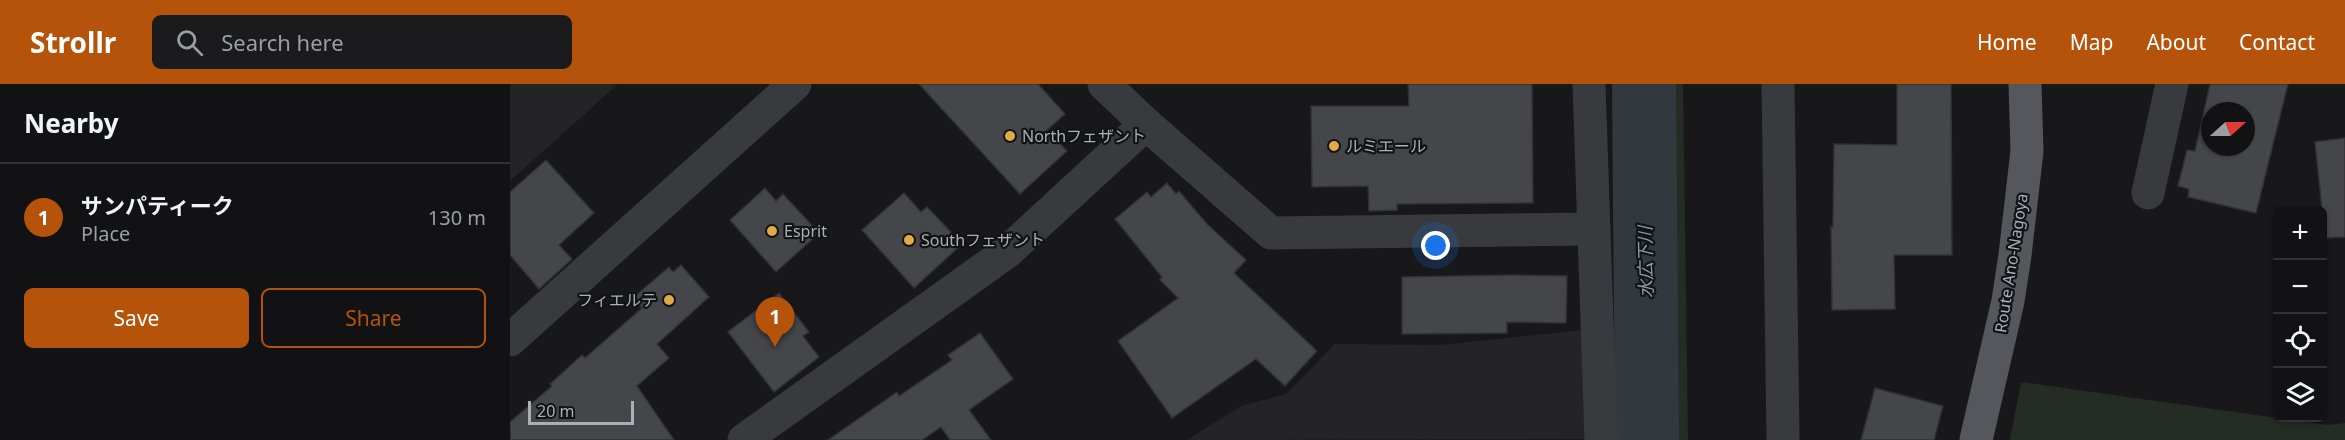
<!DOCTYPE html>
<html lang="en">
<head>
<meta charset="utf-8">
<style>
	:root { --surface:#121214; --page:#1b1b1d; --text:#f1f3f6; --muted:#9c9ea0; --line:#313234; --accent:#b45309 }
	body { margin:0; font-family:"Noto Sans","Noto Sans JP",sans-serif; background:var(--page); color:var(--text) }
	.controls { position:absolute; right:18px; bottom:18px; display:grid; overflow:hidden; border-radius:9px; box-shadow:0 2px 4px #0004 }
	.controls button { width:54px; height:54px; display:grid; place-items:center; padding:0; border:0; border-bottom:2px solid var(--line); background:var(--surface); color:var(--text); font:30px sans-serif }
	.compass { position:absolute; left:1691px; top:18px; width:54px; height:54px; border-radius:50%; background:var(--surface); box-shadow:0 2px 4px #0004; rotate:69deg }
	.scale { position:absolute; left:18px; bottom:15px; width:106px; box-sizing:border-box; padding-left:6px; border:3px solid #abb0b8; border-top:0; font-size:16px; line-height:21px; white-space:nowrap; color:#abb0b8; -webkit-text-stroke:4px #131315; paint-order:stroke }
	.you { position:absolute; left:926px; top:162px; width:21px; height:21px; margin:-15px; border:4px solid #fff; border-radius:50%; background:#1a73e8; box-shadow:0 0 0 9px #1a73e833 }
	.badge { display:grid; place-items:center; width:39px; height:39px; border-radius:50%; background:var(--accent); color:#fff; font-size:20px; font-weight:700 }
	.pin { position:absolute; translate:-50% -50px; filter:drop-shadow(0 2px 3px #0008) }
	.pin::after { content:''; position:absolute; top:32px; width:21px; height:18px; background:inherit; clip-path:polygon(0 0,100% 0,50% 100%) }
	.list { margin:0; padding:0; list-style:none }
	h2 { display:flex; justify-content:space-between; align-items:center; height:78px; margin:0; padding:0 24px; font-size:26px }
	h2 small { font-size:20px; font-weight:400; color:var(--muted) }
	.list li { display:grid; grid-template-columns:39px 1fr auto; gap:18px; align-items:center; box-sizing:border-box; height:108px; padding:0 24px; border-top:2px solid var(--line) }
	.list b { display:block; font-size:22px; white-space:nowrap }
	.list p { margin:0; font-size:20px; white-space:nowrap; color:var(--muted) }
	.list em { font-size:20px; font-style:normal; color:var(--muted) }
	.actions { display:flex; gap:12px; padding:18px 24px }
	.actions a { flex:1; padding:14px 0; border:2px solid var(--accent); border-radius:9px; text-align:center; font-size:21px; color:var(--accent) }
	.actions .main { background:var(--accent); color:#fff }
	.icon { flex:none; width:33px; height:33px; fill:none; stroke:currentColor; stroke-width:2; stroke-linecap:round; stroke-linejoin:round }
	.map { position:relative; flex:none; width:1835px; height:356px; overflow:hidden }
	header { display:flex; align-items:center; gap:36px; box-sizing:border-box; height:84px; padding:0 30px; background:var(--accent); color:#fff }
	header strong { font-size:28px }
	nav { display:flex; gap:33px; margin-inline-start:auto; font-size:21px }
	.search { width:420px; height:54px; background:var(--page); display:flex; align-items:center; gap:15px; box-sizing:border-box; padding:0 21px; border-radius:9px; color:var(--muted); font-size:22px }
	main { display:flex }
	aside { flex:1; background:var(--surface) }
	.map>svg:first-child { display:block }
</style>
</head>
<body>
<header>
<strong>Strollr</strong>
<div class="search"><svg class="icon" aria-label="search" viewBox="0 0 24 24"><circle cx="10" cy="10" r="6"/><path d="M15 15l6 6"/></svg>Search here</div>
<nav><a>Home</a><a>Map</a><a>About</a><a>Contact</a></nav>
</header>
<main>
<aside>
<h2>Nearby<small></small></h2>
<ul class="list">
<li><span class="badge">1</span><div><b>サンパティーク</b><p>Place</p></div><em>130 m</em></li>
</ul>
<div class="actions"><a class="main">Save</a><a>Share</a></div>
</aside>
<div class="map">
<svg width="1835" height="356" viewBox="0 0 1835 356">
	<rect width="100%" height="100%" fill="#18181a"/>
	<g fill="#242427">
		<polygon points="0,0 108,0 0,97"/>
		<polygon points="1073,246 1079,355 677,356 731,322 776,310 825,260 929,261"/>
	</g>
	<g fill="#242c25">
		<polygon points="1143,0 1173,0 1178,356 1146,356"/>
		<polygon points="1511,298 1818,341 1835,339 1835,356 1500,356"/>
	</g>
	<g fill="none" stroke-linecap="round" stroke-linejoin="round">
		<polyline stroke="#31393f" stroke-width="64" points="1134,0 1137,356"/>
	</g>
	<g fill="#45464a" stroke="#323236" stroke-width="1.5" fill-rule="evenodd">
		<polygon points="409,0 528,0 555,30 537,46 557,67 510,110"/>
		<polygon points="898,0 1022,0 1023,119 887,120 887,126 859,127 858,102 802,103 801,22 899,22"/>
		<polygon points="1387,0 1441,0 1442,171 1384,171 1385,225 1322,226 1321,143 1323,143 1324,60 1387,61"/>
		<path d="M1700,0H1778L1746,129L1678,113L1679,105L1668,102L1677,66L1685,67ZM1700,27H1736V63H1700Z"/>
		<polygon points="1835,54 1835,153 1815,154 1805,58"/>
		<polygon points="36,76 84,129 49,161 62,175 29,205 0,171 0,108"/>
		<polygon points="657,99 666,110 669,107 697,140 736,176 724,189 807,267 775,302 746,275 662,334 608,257 668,214 650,196 652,193 605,135 637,108 641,113"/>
		<polygon points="255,104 266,117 273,110 309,149 266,188 220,136"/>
		<polygon points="394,109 411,128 417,123 452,160 404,204 352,146"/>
		<polygon points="171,181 199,213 147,260 159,274 127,302 164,356 0,356 0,338 42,302 40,300 72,271 75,274 132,224 123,214 159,183 163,188"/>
		<polygon points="1001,191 1057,192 1056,239 997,238 997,249 892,250 892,193"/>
		<polygon points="269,209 299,248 293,252 309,273 264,308 218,248"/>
		<polygon points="470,249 503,295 459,326 481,356 440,356 431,343 412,356 318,356 387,308 389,312 442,276 438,271"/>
		<polygon points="1365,304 1433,322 1424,356 1351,356"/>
	</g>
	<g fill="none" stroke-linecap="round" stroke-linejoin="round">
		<g stroke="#393a3e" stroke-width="33">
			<polyline points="594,0 636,40 761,149 1084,145"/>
			<polyline points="1079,0 1091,356"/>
			<polyline points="1268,0 1273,356"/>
			<polyline points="1638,109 1662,0"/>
			<polyline points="0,256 285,0"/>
			<polyline points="234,356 497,168 636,40"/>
		</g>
		<polyline stroke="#56575d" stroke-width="33" points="1466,356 1498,217 1505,171 1517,67 1515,0"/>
	</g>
	<g fill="#e1a948" stroke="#131315" stroke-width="2">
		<circle cx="500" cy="52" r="6"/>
		<circle cx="824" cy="62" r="6"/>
		<circle cx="262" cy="147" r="6"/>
		<circle cx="399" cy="156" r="6"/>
		<circle cx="159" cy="216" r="6"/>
	</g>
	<g text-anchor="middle" stroke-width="4.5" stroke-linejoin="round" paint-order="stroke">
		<g font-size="16" fill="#abb0b8" stroke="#131315" text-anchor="start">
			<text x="512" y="58">Northフェザント</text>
			<text x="836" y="68">ルミエール</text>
			<text x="274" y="153">Esprit</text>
			<text x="411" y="162">Southフェザント</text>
			<text x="147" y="222" text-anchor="end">フィエルテ</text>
		</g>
		<g font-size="16" fill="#abb0b8" stroke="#131315">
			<text transform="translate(1501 179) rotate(-81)" y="6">Route Ano-Nagoya</text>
		</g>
		<g font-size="18" font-style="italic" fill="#869db0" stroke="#131315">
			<text transform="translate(1136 178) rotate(-91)" y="6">水広下川</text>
		</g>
	</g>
</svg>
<div class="controls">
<button>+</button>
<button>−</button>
<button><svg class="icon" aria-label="locate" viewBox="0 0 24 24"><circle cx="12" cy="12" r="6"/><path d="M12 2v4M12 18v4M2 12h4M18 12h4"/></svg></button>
<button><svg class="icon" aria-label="layers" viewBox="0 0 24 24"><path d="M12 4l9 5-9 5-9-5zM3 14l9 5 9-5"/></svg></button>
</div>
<svg class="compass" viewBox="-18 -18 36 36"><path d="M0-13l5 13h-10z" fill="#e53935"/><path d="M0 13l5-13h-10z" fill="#9c9ea0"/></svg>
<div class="scale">20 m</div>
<div class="you"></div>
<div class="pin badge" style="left:265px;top:263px">1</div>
</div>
</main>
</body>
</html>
